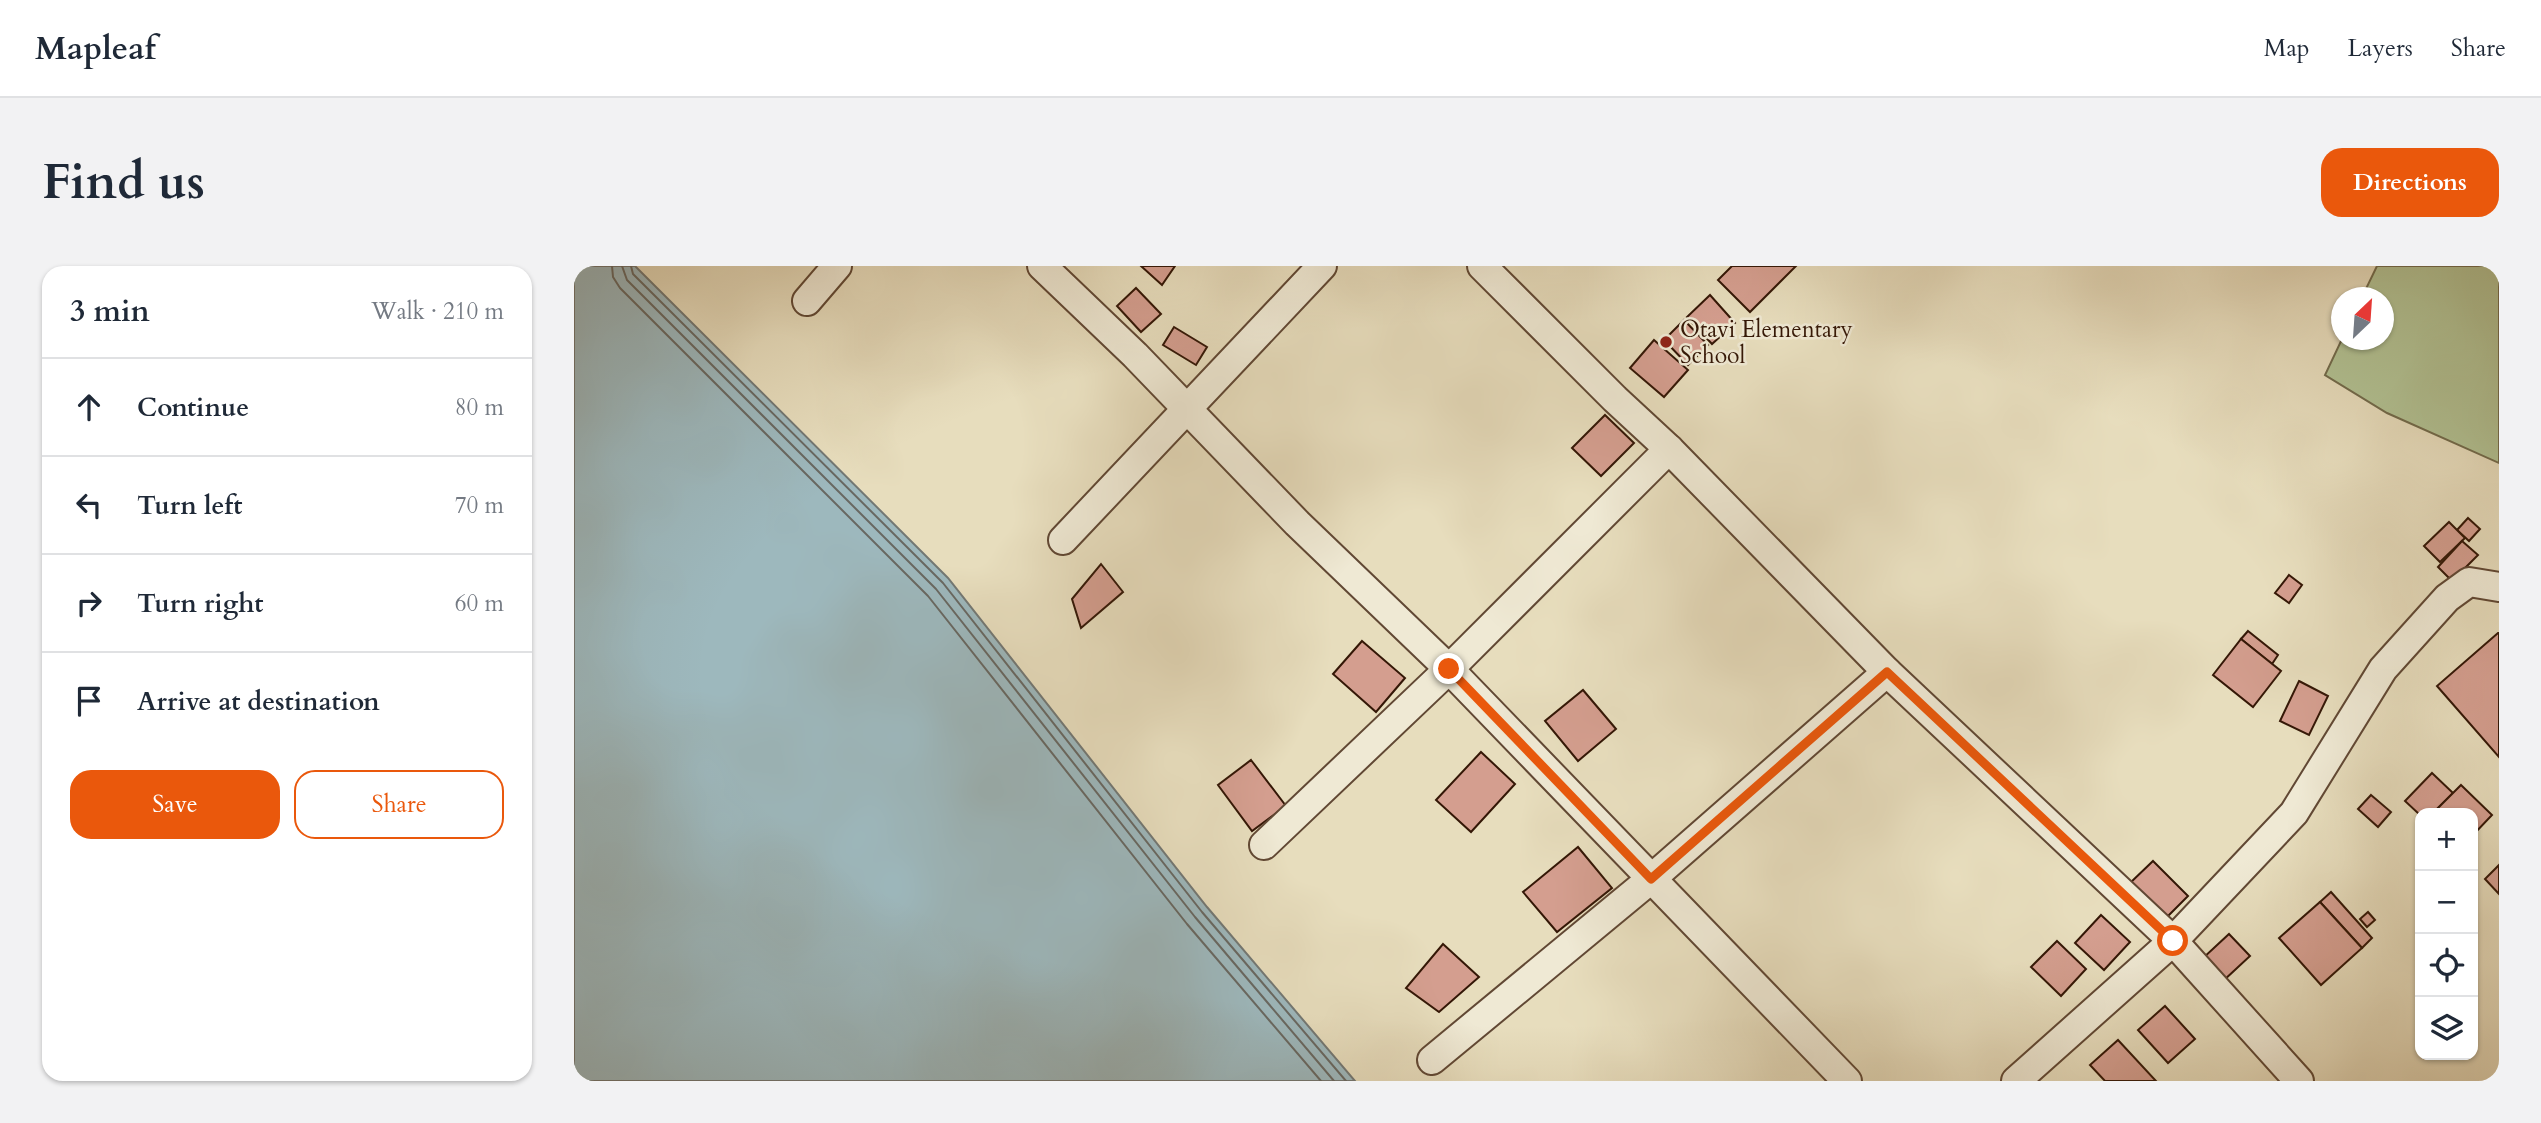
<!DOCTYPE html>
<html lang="en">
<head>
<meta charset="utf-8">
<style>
	:root { --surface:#fff; --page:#f2f2f3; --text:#1f2937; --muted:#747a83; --line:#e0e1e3; --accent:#ea580c }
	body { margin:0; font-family:Cardo,serif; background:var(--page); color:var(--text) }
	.controls { position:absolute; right:21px; bottom:21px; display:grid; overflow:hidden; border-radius:14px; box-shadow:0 2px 5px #0004 }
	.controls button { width:63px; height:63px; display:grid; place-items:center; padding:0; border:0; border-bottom:2px solid var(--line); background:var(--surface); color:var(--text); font:35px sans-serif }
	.compass { position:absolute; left:1757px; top:21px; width:63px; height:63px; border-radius:50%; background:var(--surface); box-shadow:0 2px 5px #0004; rotate:25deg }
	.stop { position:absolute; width:21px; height:21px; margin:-16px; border:5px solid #ea580c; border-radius:50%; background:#fff }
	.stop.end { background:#ea580c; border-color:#fff; box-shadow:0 2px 7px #0008 }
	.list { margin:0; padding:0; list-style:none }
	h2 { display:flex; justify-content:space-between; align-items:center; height:91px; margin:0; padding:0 28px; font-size:30px }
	h2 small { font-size:23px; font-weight:400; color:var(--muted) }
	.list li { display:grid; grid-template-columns:46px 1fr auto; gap:21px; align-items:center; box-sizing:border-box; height:98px; padding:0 28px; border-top:2px solid var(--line) }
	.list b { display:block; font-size:26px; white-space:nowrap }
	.list em { font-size:23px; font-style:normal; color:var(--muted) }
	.actions { display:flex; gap:14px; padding:21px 28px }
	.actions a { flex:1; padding:16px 0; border:2px solid var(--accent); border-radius:21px; text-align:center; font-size:24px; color:var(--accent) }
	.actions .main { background:var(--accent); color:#fff }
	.icon { flex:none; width:38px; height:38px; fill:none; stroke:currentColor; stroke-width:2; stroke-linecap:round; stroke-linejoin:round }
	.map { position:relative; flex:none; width:1925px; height:815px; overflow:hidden; border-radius:21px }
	header { display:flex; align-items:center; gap:42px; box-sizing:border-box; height:98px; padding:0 35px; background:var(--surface); border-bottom:2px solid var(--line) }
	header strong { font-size:33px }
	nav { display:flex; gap:38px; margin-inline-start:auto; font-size:24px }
	.intro { display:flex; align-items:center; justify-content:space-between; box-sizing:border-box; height:168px; padding:0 42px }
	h1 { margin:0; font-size:49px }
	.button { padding:18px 32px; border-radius:21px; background:var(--accent); color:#fff; font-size:24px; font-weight:700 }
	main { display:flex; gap:42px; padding:0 42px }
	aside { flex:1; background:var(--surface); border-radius:21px; box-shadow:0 2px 5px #0004 }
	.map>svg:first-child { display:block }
</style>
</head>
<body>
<header>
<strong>Mapleaf</strong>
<nav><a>Map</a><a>Layers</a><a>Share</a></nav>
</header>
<div class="intro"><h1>Find us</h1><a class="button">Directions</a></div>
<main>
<aside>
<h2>3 min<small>Walk · 210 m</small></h2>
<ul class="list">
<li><svg class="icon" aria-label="ahead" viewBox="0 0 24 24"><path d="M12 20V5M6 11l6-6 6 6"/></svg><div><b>Continue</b></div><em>80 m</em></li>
<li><svg class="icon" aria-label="left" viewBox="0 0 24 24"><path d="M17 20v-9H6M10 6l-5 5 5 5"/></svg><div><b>Turn left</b></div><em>70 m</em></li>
<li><svg class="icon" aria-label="right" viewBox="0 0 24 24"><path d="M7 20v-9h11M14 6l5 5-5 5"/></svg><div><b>Turn right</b></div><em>60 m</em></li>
<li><svg class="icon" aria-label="arrive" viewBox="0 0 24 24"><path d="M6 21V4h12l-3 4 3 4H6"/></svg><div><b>Arrive at destination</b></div></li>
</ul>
<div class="actions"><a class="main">Save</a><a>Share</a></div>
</aside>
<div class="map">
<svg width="1925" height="815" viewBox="0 0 1925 815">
	<rect width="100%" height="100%" fill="#e7ddbd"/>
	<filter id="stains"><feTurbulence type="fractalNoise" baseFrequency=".00286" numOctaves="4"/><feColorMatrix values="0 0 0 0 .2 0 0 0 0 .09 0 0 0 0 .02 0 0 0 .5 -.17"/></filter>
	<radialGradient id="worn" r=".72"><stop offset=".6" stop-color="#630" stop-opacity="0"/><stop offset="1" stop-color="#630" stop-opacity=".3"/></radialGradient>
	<polygon fill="#b2c294" stroke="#736c4d" stroke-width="2" points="1803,0 1925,0 1925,197 1813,147 1751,109 1768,73 1810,74 1810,32 1788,31"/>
	<polygon fill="#9db8bd" stroke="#737874" stroke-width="2" points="0,0 61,0 374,312 633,641 781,815 0,815"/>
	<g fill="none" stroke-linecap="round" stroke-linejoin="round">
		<g stroke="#686862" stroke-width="2">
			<polyline points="38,0 39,11 46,22 354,330 613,658 747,815"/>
			<polyline points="48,0 53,14 362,323 621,651 760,815"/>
			<polyline points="57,0 59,8 369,317 628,646 772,815"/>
		</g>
	</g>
	<g fill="#d49e8f" stroke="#341706" stroke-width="2">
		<polygon points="567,0 601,0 588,19"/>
		<polygon points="1158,0 1222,0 1176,46 1144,14"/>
		<polygon points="562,22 587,48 567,66 543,40"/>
		<polygon points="1136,29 1161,57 1138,78 1113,51"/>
		<polygon points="1110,54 1134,79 1114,99 1090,74"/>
		<polygon points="600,61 633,81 622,99 589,79"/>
		<polygon points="1080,74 1114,104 1090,131 1056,102"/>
		<polygon points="1031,149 1060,177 1027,210 998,182"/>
		<polygon points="1894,252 1906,263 1895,275 1883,264"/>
		<polygon points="1875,256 1891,272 1866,296 1850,280"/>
		<polygon points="1888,275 1904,289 1878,315 1864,301"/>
		<polygon points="527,298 549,326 507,362 498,333"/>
		<polygon points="1715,309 1728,319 1715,337 1701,327"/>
		<polygon points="1674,365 1704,389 1698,398 1667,373"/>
		<polygon points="1924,367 1925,367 1925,491 1863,420"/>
		<polygon points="1667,373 1707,405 1679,441 1639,409"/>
		<polygon points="788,375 831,412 802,446 759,408"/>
		<polygon points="1725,415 1754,430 1735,469 1706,455"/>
		<polygon points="1009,424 1042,463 1004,495 971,455"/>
		<polygon points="907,486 941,518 897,566 862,534"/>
		<polygon points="677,494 712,540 678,565 644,519"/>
		<polygon points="1858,507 1879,527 1859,547 1846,547 1846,549 1831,535"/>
		<polygon points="1887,519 1918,549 1899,569 1899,547 1859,547"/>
		<polygon points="1797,529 1817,546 1804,561 1784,543"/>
		<polygon points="1004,581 1038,622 983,666 949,626"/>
		<polygon points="1579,595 1614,630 1591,653 1555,618"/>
		<polygon points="1925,599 1925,628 1911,613"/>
		<polygon points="1757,626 1798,672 1788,682 1746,636"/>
		<polygon points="1746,636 1788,682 1747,719 1705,672"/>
		<polygon points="1794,646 1801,654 1793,661 1786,653"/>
		<polygon points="1527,649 1556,676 1530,704 1501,677"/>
		<polygon points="1655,668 1676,690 1649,715 1628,693"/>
		<polygon points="1483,675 1512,703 1487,730 1457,701"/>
		<polygon points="869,678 905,711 865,746 832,722"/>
		<polygon points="1591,740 1621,773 1594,797 1564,764"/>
		<polygon points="1544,774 1582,815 1531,815 1516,799"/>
	</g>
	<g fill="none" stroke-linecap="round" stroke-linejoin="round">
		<g stroke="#614834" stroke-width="32">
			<g id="minor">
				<polyline points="468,0 561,89 723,257 875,403 1273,815"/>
				<polyline points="908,0 1041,133 1095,183 1313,406 1599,675 1725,815"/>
				<polyline points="233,35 263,0"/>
				<polyline points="489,274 748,0"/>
				<polyline points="690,579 875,403 1095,183"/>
				<polyline points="858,794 1077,613 1313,406"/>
				<polyline points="1442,815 1599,675 1720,547 1809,403 1873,332 1895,316 1925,321"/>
			</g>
		</g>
		<use href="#minor" stroke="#efe9d4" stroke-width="28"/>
	</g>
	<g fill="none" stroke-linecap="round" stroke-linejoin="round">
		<polyline stroke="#ea580c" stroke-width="9" points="875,403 1077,613 1313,406 1599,675"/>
	</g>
	<circle fill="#8f2418" stroke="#efe9d4" stroke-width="2.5" cx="1092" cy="76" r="7"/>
	<g text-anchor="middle" stroke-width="5" stroke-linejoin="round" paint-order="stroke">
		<g font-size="23" fill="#341706" stroke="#efe9d4" text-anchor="start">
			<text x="1106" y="71">Otavi Elementary<tspan x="1106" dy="26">School</tspan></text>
		</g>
	</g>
	<rect width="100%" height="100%" filter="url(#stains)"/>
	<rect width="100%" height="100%" fill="url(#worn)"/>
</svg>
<div class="controls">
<button>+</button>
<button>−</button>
<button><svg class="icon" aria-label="locate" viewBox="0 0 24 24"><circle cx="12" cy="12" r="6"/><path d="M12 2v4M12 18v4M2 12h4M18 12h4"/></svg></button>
<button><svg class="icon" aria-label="layers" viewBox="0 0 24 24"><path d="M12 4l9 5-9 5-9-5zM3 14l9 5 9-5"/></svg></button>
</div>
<svg class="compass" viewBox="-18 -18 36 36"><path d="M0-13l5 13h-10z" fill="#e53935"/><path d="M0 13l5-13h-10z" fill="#747a83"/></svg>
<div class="stop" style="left:1599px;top:675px"></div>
<div class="stop end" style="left:875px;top:403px"></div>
</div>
</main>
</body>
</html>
